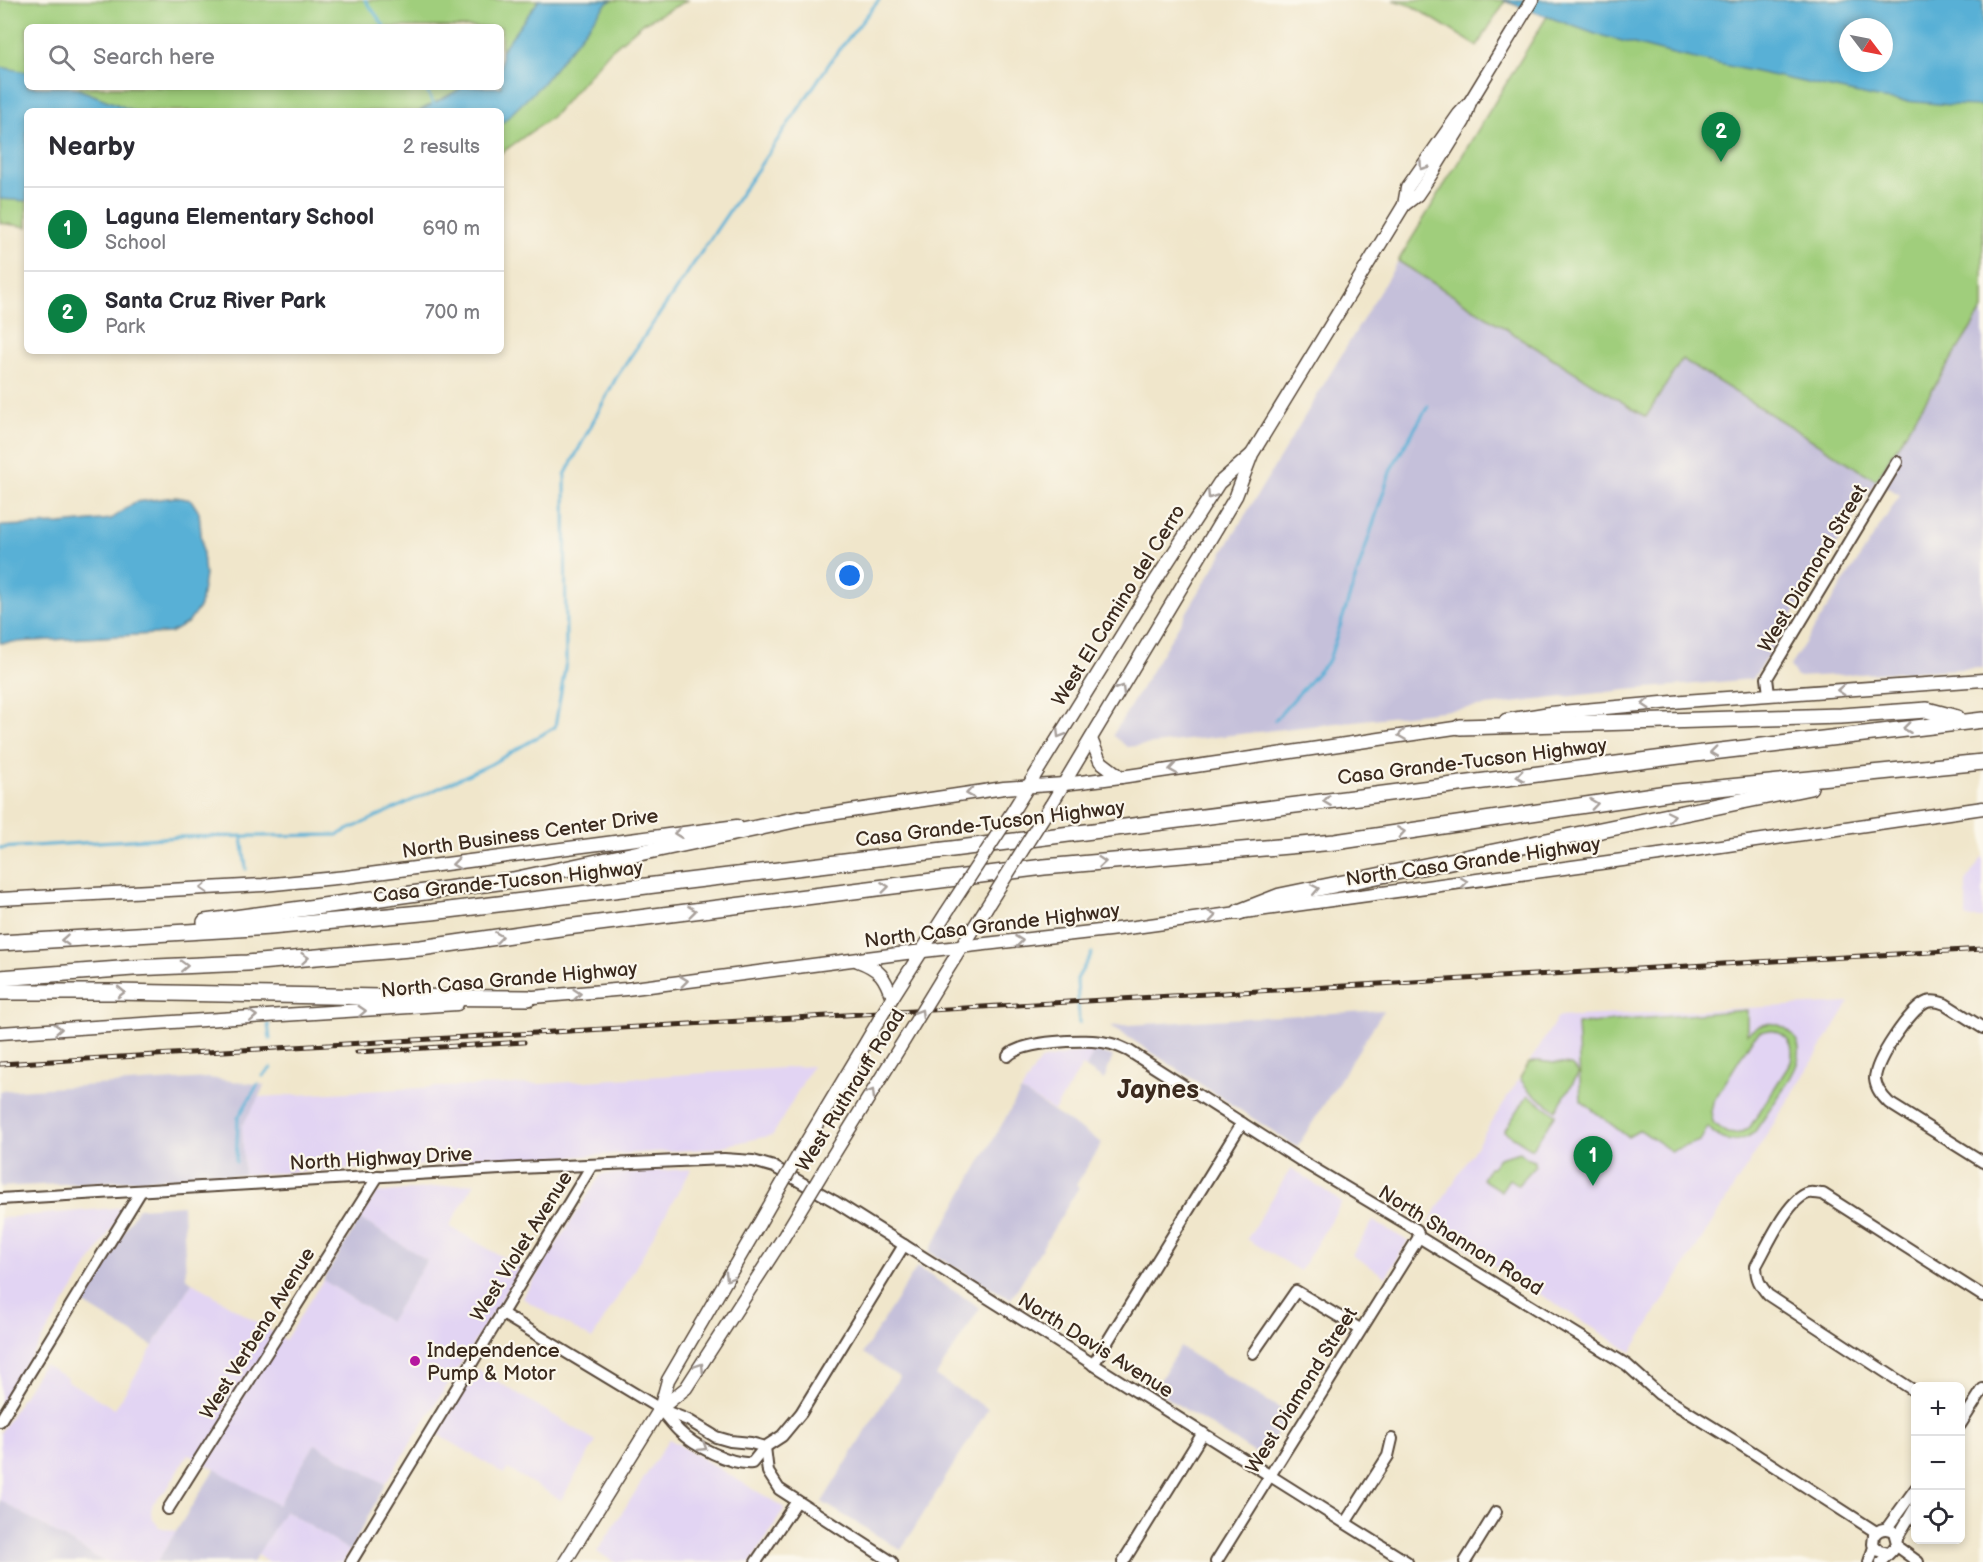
<!DOCTYPE html>
<html lang="en">
<head>
<meta charset="utf-8">
<style>
	:root { --surface:#fff; --page:#f2f2f3; --text:#2b2b33; --muted:#7c7c81; --line:#e1e1e2; --accent:#0b8043 }
	body { margin:0; font-family:"Balsamiq Sans",sans-serif; background:var(--page); color:var(--text) }
	.controls { position:absolute; right:18px; bottom:18px; display:grid; overflow:hidden; border-radius:9px; box-shadow:0 3px 9px #0003 }
	.controls button { width:54px; height:54px; display:grid; place-items:center; padding:0; border:0; border-bottom:2px solid var(--line); background:var(--surface); color:var(--text); font:30px sans-serif }
	.compass { position:absolute; left:1839px; top:18px; width:54px; height:54px; border-radius:50%; background:var(--surface); box-shadow:0 3px 9px #0003; rotate:122deg }
	.you { position:absolute; left:850px; top:576px; width:21px; height:21px; margin:-15px; border:4px solid #fff; border-radius:50%; background:#1a73e8; box-shadow:0 0 0 9px #1a73e833 }
	.badge { display:grid; place-items:center; width:39px; height:39px; border-radius:50%; background:var(--accent); color:#fff; font-size:20px; font-weight:700 }
	.pin { position:absolute; translate:-50% -50px; filter:drop-shadow(0 2px 3px #0008) }
	.pin::after { content:''; position:absolute; top:32px; width:21px; height:18px; background:inherit; clip-path:polygon(0 0,100% 0,50% 100%) }
	.list { margin:0; padding:0; list-style:none }
	h2 { display:flex; justify-content:space-between; align-items:center; height:78px; margin:0; padding:0 24px; font-size:26px }
	h2 small { font-size:20px; font-weight:400; color:var(--muted) }
	.list li { display:grid; grid-template-columns:39px 1fr auto; gap:18px; align-items:center; box-sizing:border-box; height:84px; padding:0 24px; border-top:2px solid var(--line) }
	.list b { display:block; font-size:22px; white-space:nowrap }
	.list p { margin:0; font-size:20px; white-space:nowrap; color:var(--muted) }
	.list em { font-size:20px; font-style:normal; color:var(--muted) }
	.icon { flex:none; width:33px; height:33px; fill:none; stroke:currentColor; stroke-width:2; stroke-linecap:round; stroke-linejoin:round }
	.map { position:relative; flex:none; width:1983px; height:1562px; overflow:hidden }
	.search { position:absolute; background:var(--surface); box-shadow:0 3px 9px #0003; left:24px; top:24px; width:480px; height:66px; display:flex; align-items:center; gap:15px; box-sizing:border-box; padding:0 21px; border-radius:9px; color:var(--muted); font-size:22px }
	.panel { position:absolute; background:var(--surface); box-shadow:0 3px 9px #0003; left:24px; top:108px; width:480px; height:246px; border-radius:9px }
	.map>svg:first-child { display:block }
</style>
</head>
<body>
<div class="map">
<svg width="1983" height="1562" viewBox="0 0 1983 1562">
	<rect width="100%" height="100%" fill="#fbf7ec"/>
	<filter id="ink" filterUnits="userSpaceOnUse"><feTurbulence type="fractalNoise" baseFrequency=".0167" numOctaves="2"/><feDisplacementMap in="SourceGraphic" scale="12" xChannelSelector="R" yChannelSelector="G"/><feConvolveMatrix kernelMatrix="1 2 1 2 8 2 1 2 1" color-interpolation-filters="sRGB"/></filter>
	<filter id="wash" filterUnits="userSpaceOnUse"><feTurbulence type="fractalNoise" baseFrequency=".008" numOctaves="4" result="noise"/><feDisplacementMap in="SourceGraphic" scale="24" xChannelSelector="R" yChannelSelector="G"/><feGaussianBlur stdDeviation="1.35" result="paint"/><feColorMatrix in="noise" values="0 0 0 0 0 0 0 0 0 0 0 0 0 0 0 0 0 1.4 0 .05"/><feComposite in="paint" operator="in"/></filter>
	<g filter="url(#wash)">
		<rect width="100%" height="100%" fill="#f0e6cb"/>
		<g fill="#e2d4f3">
			<polygon points="1983,856 1983,918 1966,918 1966,881"/>
			<polygon points="1849,1003 1631,1352 1428,1223 1558,1017"/>
			<polygon points="1094,1051 1086,1068 1082,1066 1054,1111 1021,1091 1040,1060 1073,1053"/>
			<polygon points="812,1066 773,1135 709,1149 244,1175 242,1126 259,1097 438,1087 541,1084"/>
			<polygon points="1291,1168 1342,1202 1300,1271 1247,1239"/>
			<polygon points="691,1169 630,1277 592,1339 522,1298 601,1174"/>
			<polygon points="475,1183 449,1226 521,1268 385,1484 315,1444 278,1505 188,1454 167,1489 153,1503 151,1511 152,1518 159,1527 176,1531 157,1562 104,1562 0,1500 0,1433 43,1364 67,1378 66,1380 115,1409 192,1282 285,1340 323,1280 389,1322 427,1260 360,1219 376,1193"/>
			<polygon points="125,1207 0,1406 0,1218"/>
			<polygon points="1373,1221 1408,1241 1386,1277 1352,1255"/>
			<polygon points="477,1369 596,1441 561,1500 508,1469 504,1474 438,1434"/>
			<polygon points="669,1439 785,1508 751,1562 614,1562 597,1552"/>
			<polygon points="285,1510 350,1551 343,1562 267,1562 257,1555"/>
		</g>
		<g fill="#c5c0da">
			<polygon points="1398,261 1645,417 1682,359 1875,480 1983,309 1983,668 1797,677 1790,666 1900,495 1876,481 1753,679 1625,690 1127,747 1113,735"/>
			<polygon points="1384,1010 1297,1147 1111,1026"/>
			<polygon points="1094,1051 1113,1056 1104,1080 1086,1068"/>
			<polygon points="208,1078 264,1085 259,1097 242,1126 244,1175 0,1187 0,1091"/>
			<polygon points="1021,1091 1102,1143 1076,1185 1079,1187 1011,1299 929,1252"/>
			<polygon points="183,1205 186,1278 192,1282 153,1346 81,1302 138,1208"/>
			<polygon points="360,1219 427,1260 389,1322 323,1280"/>
			<polygon points="917,1267 980,1308 936,1376 988,1409 901,1550 822,1502 899,1377 863,1353"/>
			<polygon points="1180,1347 1289,1414 1263,1458 1154,1390"/>
			<polygon points="315,1444 385,1484 350,1551 285,1510 253,1562 157,1562 215,1469 278,1505"/>
			<polygon points="0,1500 104,1562 0,1562"/>
		</g>
		<g fill="#a0ce7c" stroke="#6e7c4d" stroke-width="1.5" fill-rule="evenodd">
			<path d="M0,0H688L643,23L610,51L553,116L501,153V111H27V227L0,223ZM27,27H501V87H27Z"/>
			<polygon points="1393,0 1506,0 1477,46 1412,6"/>
			<path d="M1557,0H1983V309L1876,480L1682,359L1646,417L1398,261ZM1848,27H1884V63H1848Z"/>
			<path d="M1747,1010V1034C1757,1026 1768,1020 1781,1026C1793,1031 1801,1044 1799,1056C1798,1073 1764,1117 1754,1133C1737,1145 1721,1143 1708,1127L1700,1141L1671,1151L1640,1130L1628,1137L1581,1101L1577,1024ZM1770,1030C1788,1034 1795,1044 1791,1062L1750,1127L1744,1131L1736,1134L1727,1133L1719,1128L1713,1122L1711,1112L1713,1102L1752,1039L1760,1032Z"/>
			<path d="M1538,1061L1571,1065L1579,1073L1556,1110C1542,1100 1528,1093 1520,1078L1529,1063Z"/>
			<polygon points="1528,1095 1556,1114 1532,1149 1504,1131"/>
			<polygon points="1520,1152 1527,1158 1534,1161 1535,1166 1518,1185 1509,1179 1501,1191 1482,1179 1489,1167 1492,1167 1499,1158"/>
		</g>
		<g fill="#59b0d6" stroke="#4a6d7a" stroke-width="1.5" fill-rule="evenodd">
			<polygon points="539,0 612,0 606,4 542,84 501,124 501,111 419,111 464,87 501,87 501,51"/>
			<path d="M1502,0H1983V106L1950,105L1882,99L1677,55L1595,34ZM1848,27H1884V63H1848Z"/>
			<polygon points="0,67 27,72 27,87 73,87 134,111 27,111 27,201 0,199"/>
			<polygon points="176,497 191,500 199,512 205,575 200,606 189,622 170,633 0,643 0,526 60,524 111,519 135,502"/>
		</g>
		<g fill="none" stroke-linecap="round" stroke-linejoin="round">
			<g stroke="#59b0d6" stroke-width="3">
				<polyline points="365,0 385,27"/>
				<polyline points="425,87 437,111"/>
				<polyline points="1275,720 1329,660 1391,469 1428,406"/>
				<polyline points="242,836 246,869"/>
				<polyline points="0,848 180,837 337,835 491,764 555,727 566,662 565,475 616,378 835,55 879,0"/>
				<polyline points="1079,1023 1077,979 1092,953"/>
				<polyline points="268,1024 270,1039"/>
				<polyline points="263,1076 271,1068"/>
				<polyline points="236,1162 238,1118 258,1084"/>
			</g>
		</g>
	</g>
	<g filter="url(#ink)">
		<g fill="none" stroke-linecap="round" stroke-linejoin="round">
			<g stroke="#564638" stroke-width="14">
				<g id="minor">
					<polyline points="1769,694 1767,678 1897,462"/>
					<path d="M1983,1028L1945,1004C1940,1002 1933,1000 1927,1002C1910,1009 1875,1061 1875,1079C1876,1089 1882,1096 1889,1103L1983,1162"/>
					<path d="M1008,1056C1020,1041 1088,1038 1107,1043C1115,1044 1122,1048 1129,1051L1303,1162L1417,1230L1419,1237L1427,1242L1627,1365L1659,1394L1735,1441L1876,1532"/>
					<polyline points="0,1199 518,1168 724,1159 753,1161 774,1167 834,1201 1407,1562"/>
					<polyline points="501,1313 660,1409 688,1420 716,1437 730,1441 751,1443 765,1447"/>
					<polyline points="1253,1353 1296,1291 1360,1329"/>
					<polyline points="1093,1365 1242,1123"/>
					<path d="M1916,1392L1768,1295C1760,1285 1756,1279 1756,1266C1767,1247 1788,1198 1809,1193C1813,1192 1819,1194 1823,1194L1983,1296"/>
					<path d="M660,1409C666,1416 672,1424 679,1431C694,1446 731,1465 752,1463L765,1447L782,1436L801,1413L904,1245"/>
					<polyline points="0,1421 141,1191"/>
					<polyline points="1960,1425 1983,1389"/>
					<polyline points="765,1447 768,1472 779,1489 892,1562"/>
					<polyline points="168,1509 378,1176"/>
					<polyline points="1345,1523 1388,1456 1392,1439"/>
					<polyline points="1887,1528 1916,1488"/>
					<polyline points="1897,1538 1916,1506"/>
					<polyline points="1896,1546 1918,1562"/>
					<polyline points="351,1562 592,1165"/>
					<polyline points="756,1562 797,1501"/>
					<polyline points="1123,1562 1203,1433"/>
					<polyline points="1216,1562 1419,1237"/>
					<polyline points="1465,1562 1496,1512"/>
					<polyline points="1869,1562 1874,1547"/>
					<path d="M1881,1562C1886,1555 1894,1551 1897,1543L1894,1532C1887,1527 1880,1528 1874,1535L1873,1544L1879,1551L1888,1553"/>
				</g>
			</g>
			<g stroke="#564638" stroke-width="15">
				<g id="major">
					<polyline points="1404,205 1407,188 1459,114 1470,102 1532,0"/>
					<polyline points="1506,720 1550,713 1684,701 1983,680"/>
					<polyline points="1091,739 1100,761 1121,777"/>
					<polyline points="1051,805 1236,496 1252,454 1404,205 1417,195 1430,176 1464,121 1470,102"/>
					<polyline points="1014,809 1154,583 1219,483 1251,455"/>
					<polyline points="790,820 1004,788 1064,784 1121,777 1468,726"/>
					<polyline points="0,899 263,885 346,877 737,826"/>
					<path d="M858,961C880,969 885,977 892,998"/>
					<polyline points="941,980 986,908"/>
					<polyline points="522,998 626,989 906,953 1135,927 1659,855 1983,808"/>
					<polyline points="892,998 946,913"/>
					<polyline points="0,1033 457,1004"/>
					<polyline points="799,1154 862,1049"/>
					<polyline points="824,1170 900,1047"/>
					<polyline points="660,1409 686,1388 783,1238"/>
					<polyline points="565,1562 660,1409 668,1380 759,1224"/>
				</g>
			</g>
			<g stroke="#564638" stroke-width="18">
				<g id="highway">
					<polyline points="1460,727 1841,716 1927,710 1957,718"/>
					<polyline points="1239,912 1280,896 1810,787"/>
					<polyline points="205,922 513,880 799,819"/>
					<polyline points="0,943 270,927 432,912 952,849 1695,754 1983,720"/>
					<polyline points="0,978 133,968 247,963 421,948 567,927 1044,867 1335,842 1667,793 1983,762"/>
					<polyline points="0,992 114,992 380,997 529,998"/>
				</g>
			</g>
			<use href="#minor" stroke="#fff" stroke-width="10"/>
			<use href="#major" stroke="#fff" stroke-width="12"/>
			<use href="#highway" stroke="#fff" stroke-width="15"/>
			<g stroke="#3b2a1e" stroke-width="5">
				<g id="rail">
					<polyline points="357,1052 524,1042"/>
					<polyline points="0,1064 1983,949"/>
				</g>
			</g>
			<use href="#rail" stroke="#fbf7ec" stroke-width="3" stroke-dasharray="9" stroke-linecap="butt"/>
			<g stroke="#564638" stroke-width="15" stroke-linecap="butt">
				<g id="major-bridge">
					<polyline points="986,908 1051,805"/>
					<polyline points="946,913 1014,809"/>
					<polyline points="900,1047 941,980"/>
					<polyline points="862,1049 892,998"/>
					<polyline points="759,1224 799,1154"/>
					<polyline points="783,1238 824,1170"/>
				</g>
			</g>
			<use href="#major-bridge" stroke="#fff" stroke-width="12"/>
		</g>
		<defs><path id="oneway-chevron" d="M-2-3.5L2.5 0L-2 3.5" fill="none" stroke-width="1.6" stroke-linecap="round" stroke-linejoin="round" transform="scale(1.5)"/></defs>
		<g stroke="#a79f9a">
			<use href="#oneway-chevron" transform="translate(1423 166) rotate(125)"/>
			<use href="#oneway-chevron" transform="translate(1211 495) rotate(123)"/>
			<use href="#oneway-chevron" transform="translate(1121 689) rotate(-59)"/>
			<use href="#oneway-chevron" transform="translate(1841 690) rotate(176)"/>
			<use href="#oneway-chevron" transform="translate(1646 704) rotate(175)"/>
			<use href="#oneway-chevron" transform="translate(1907 728) rotate(173)"/>
			<use href="#oneway-chevron" transform="translate(1060 734) rotate(122)"/>
			<use href="#oneway-chevron" transform="translate(1402 735) rotate(172)"/>
			<use href="#oneway-chevron" transform="translate(1714 752) rotate(173)"/>
			<use href="#oneway-chevron" transform="translate(1173 769) rotate(171)"/>
			<use href="#oneway-chevron" transform="translate(1520 776) rotate(173)"/>
			<use href="#oneway-chevron" transform="translate(970 793) rotate(171)"/>
			<use href="#oneway-chevron" transform="translate(1327 801) rotate(173)"/>
			<use href="#oneway-chevron" transform="translate(1594 804) rotate(-8)"/>
			<use href="#oneway-chevron" transform="translate(1671 816) rotate(-12)"/>
			<use href="#oneway-chevron" transform="translate(1401 832) rotate(-8)"/>
			<use href="#oneway-chevron" transform="translate(678 833) rotate(173)"/>
			<use href="#oneway-chevron" transform="translate(1102 862) rotate(-5)"/>
			<use href="#oneway-chevron" transform="translate(456 864) rotate(173)"/>
			<use href="#oneway-chevron" transform="translate(1464 882) rotate(-8)"/>
			<use href="#oneway-chevron" transform="translate(885 887) rotate(-7)"/>
			<use href="#oneway-chevron" transform="translate(204 888) rotate(177)"/>
			<use href="#oneway-chevron" transform="translate(1315 889) rotate(-12)"/>
			<use href="#oneway-chevron" transform="translate(692 911) rotate(-7)"/>
			<use href="#oneway-chevron" transform="translate(1212 916) rotate(-8)"/>
			<use href="#oneway-chevron" transform="translate(499 937) rotate(-8)"/>
			<use href="#oneway-chevron" transform="translate(65 940) rotate(176)"/>
			<use href="#oneway-chevron" transform="translate(1019 941) rotate(-7)"/>
			<use href="#oneway-chevron" transform="translate(305 958) rotate(-5)"/>
			<use href="#oneway-chevron" transform="translate(184 966) rotate(-2)"/>
			<use href="#oneway-chevron" transform="translate(684 981) rotate(-7)"/>
			<use href="#oneway-chevron" transform="translate(121 992) rotate(1)"/>
			<use href="#oneway-chevron" transform="translate(577 994) rotate(-5)"/>
			<use href="#oneway-chevron" transform="translate(362 1011) rotate(-3)"/>
			<use href="#oneway-chevron" transform="translate(920 1013) rotate(-58)"/>
			<use href="#oneway-chevron" transform="translate(253 1016) rotate(-4)"/>
			<use href="#oneway-chevron" transform="translate(58 1029) rotate(-4)"/>
			<use href="#oneway-chevron" transform="translate(871 1093) rotate(-58)"/>
			<use href="#oneway-chevron" transform="translate(729 1277) rotate(120)"/>
			<use href="#oneway-chevron" transform="translate(700 1367) rotate(-57)"/>
			<use href="#oneway-chevron" transform="translate(703 1447) rotate(32)"/>
		</g>
	</g>
	<circle fill="#b5179e" stroke="#fbf7ec" stroke-width="2" cx="415" cy="1361" r="6"/>
	<g text-anchor="middle" stroke-width="4.5" stroke-linejoin="round" paint-order="stroke">
		<g font-size="20" fill="#3b2a1e" stroke="#fbf7ec">
			<text transform="translate(1812 568) rotate(-59)" y="7">West Diamond Street</text>
			<text transform="translate(1118 605) rotate(-58)" y="7">West El Camino del Cerro</text>
			<text transform="translate(1472 761) rotate(-7)" y="7">Casa Grande-Tucson Highway</text>
			<text transform="translate(990 823) rotate(-7)" y="7">Casa Grande-Tucson Highway</text>
			<text transform="translate(530 833) rotate(-8)" y="7">North Business Center Drive</text>
			<text transform="translate(1473 861) rotate(-8)" y="7">North Casa Grande Highway</text>
			<text transform="translate(508 881) rotate(-6)" y="7">Casa Grande-Tucson Highway</text>
			<text transform="translate(992 925) rotate(-7)" y="7">North Casa Grande Highway</text>
			<text transform="translate(509 979) rotate(-5)" y="7">North Casa Grande Highway</text>
			<text transform="translate(850 1090) rotate(-58)" y="7">West Ruthrauff Road</text>
			<text transform="translate(381 1158) rotate(-3)" y="7">North Highway Drive</text>
			<text transform="translate(1461 1240) rotate(32)" y="7">North Shannon Road</text>
			<text transform="translate(521 1246) rotate(-58)" y="7">West Violet Avenue</text>
			<text transform="translate(257 1333) rotate(-58)" y="7">West Verbena Avenue</text>
			<text transform="translate(1096 1345) rotate(32)" y="7">North Davis Avenue</text>
			<text transform="translate(1301 1390) rotate(-58)" y="7">West Diamond Street</text>
		</g>
		<g font-size="20" fill="#3b2a1e" stroke="#fbf7ec" text-anchor="start">
			<text x="427" y="1357">Independence<tspan x="427" dy="23">Pump &amp; Motor</tspan></text>
		</g>
		<g font-size="26" font-weight="bold" fill="#3b2a1e" stroke="#fbf7ec">
			<text x="1158" y="1098">Jaynes</text>
		</g>
	</g>
</svg>
<div class="controls">
<button>+</button>
<button>−</button>
<button><svg class="icon" aria-label="locate" viewBox="0 0 24 24"><circle cx="12" cy="12" r="6"/><path d="M12 2v4M12 18v4M2 12h4M18 12h4"/></svg></button>
</div>
<svg class="compass" viewBox="-18 -18 36 36"><path d="M0-13l5 13h-10z" fill="#e53935"/><path d="M0 13l5-13h-10z" fill="#7c7c81"/></svg>
<div class="you"></div>
<div class="pin badge" style="left:1593px;top:1186px">1</div>
<div class="pin badge" style="left:1721px;top:162px">2</div>
<div class="search"><svg class="icon" aria-label="search" viewBox="0 0 24 24"><circle cx="10" cy="10" r="6"/><path d="M15 15l6 6"/></svg>Search here</div>
<section class="panel">
<h2>Nearby<small>2 results</small></h2>
<ul class="list">
<li><span class="badge">1</span><div><b>Laguna Elementary School</b><p>School</p></div><em>690 m</em></li>
<li><span class="badge">2</span><div><b>Santa Cruz River Park</b><p>Park</p></div><em>700 m</em></li>
</ul>
</section>
</div>
</body>
</html>
